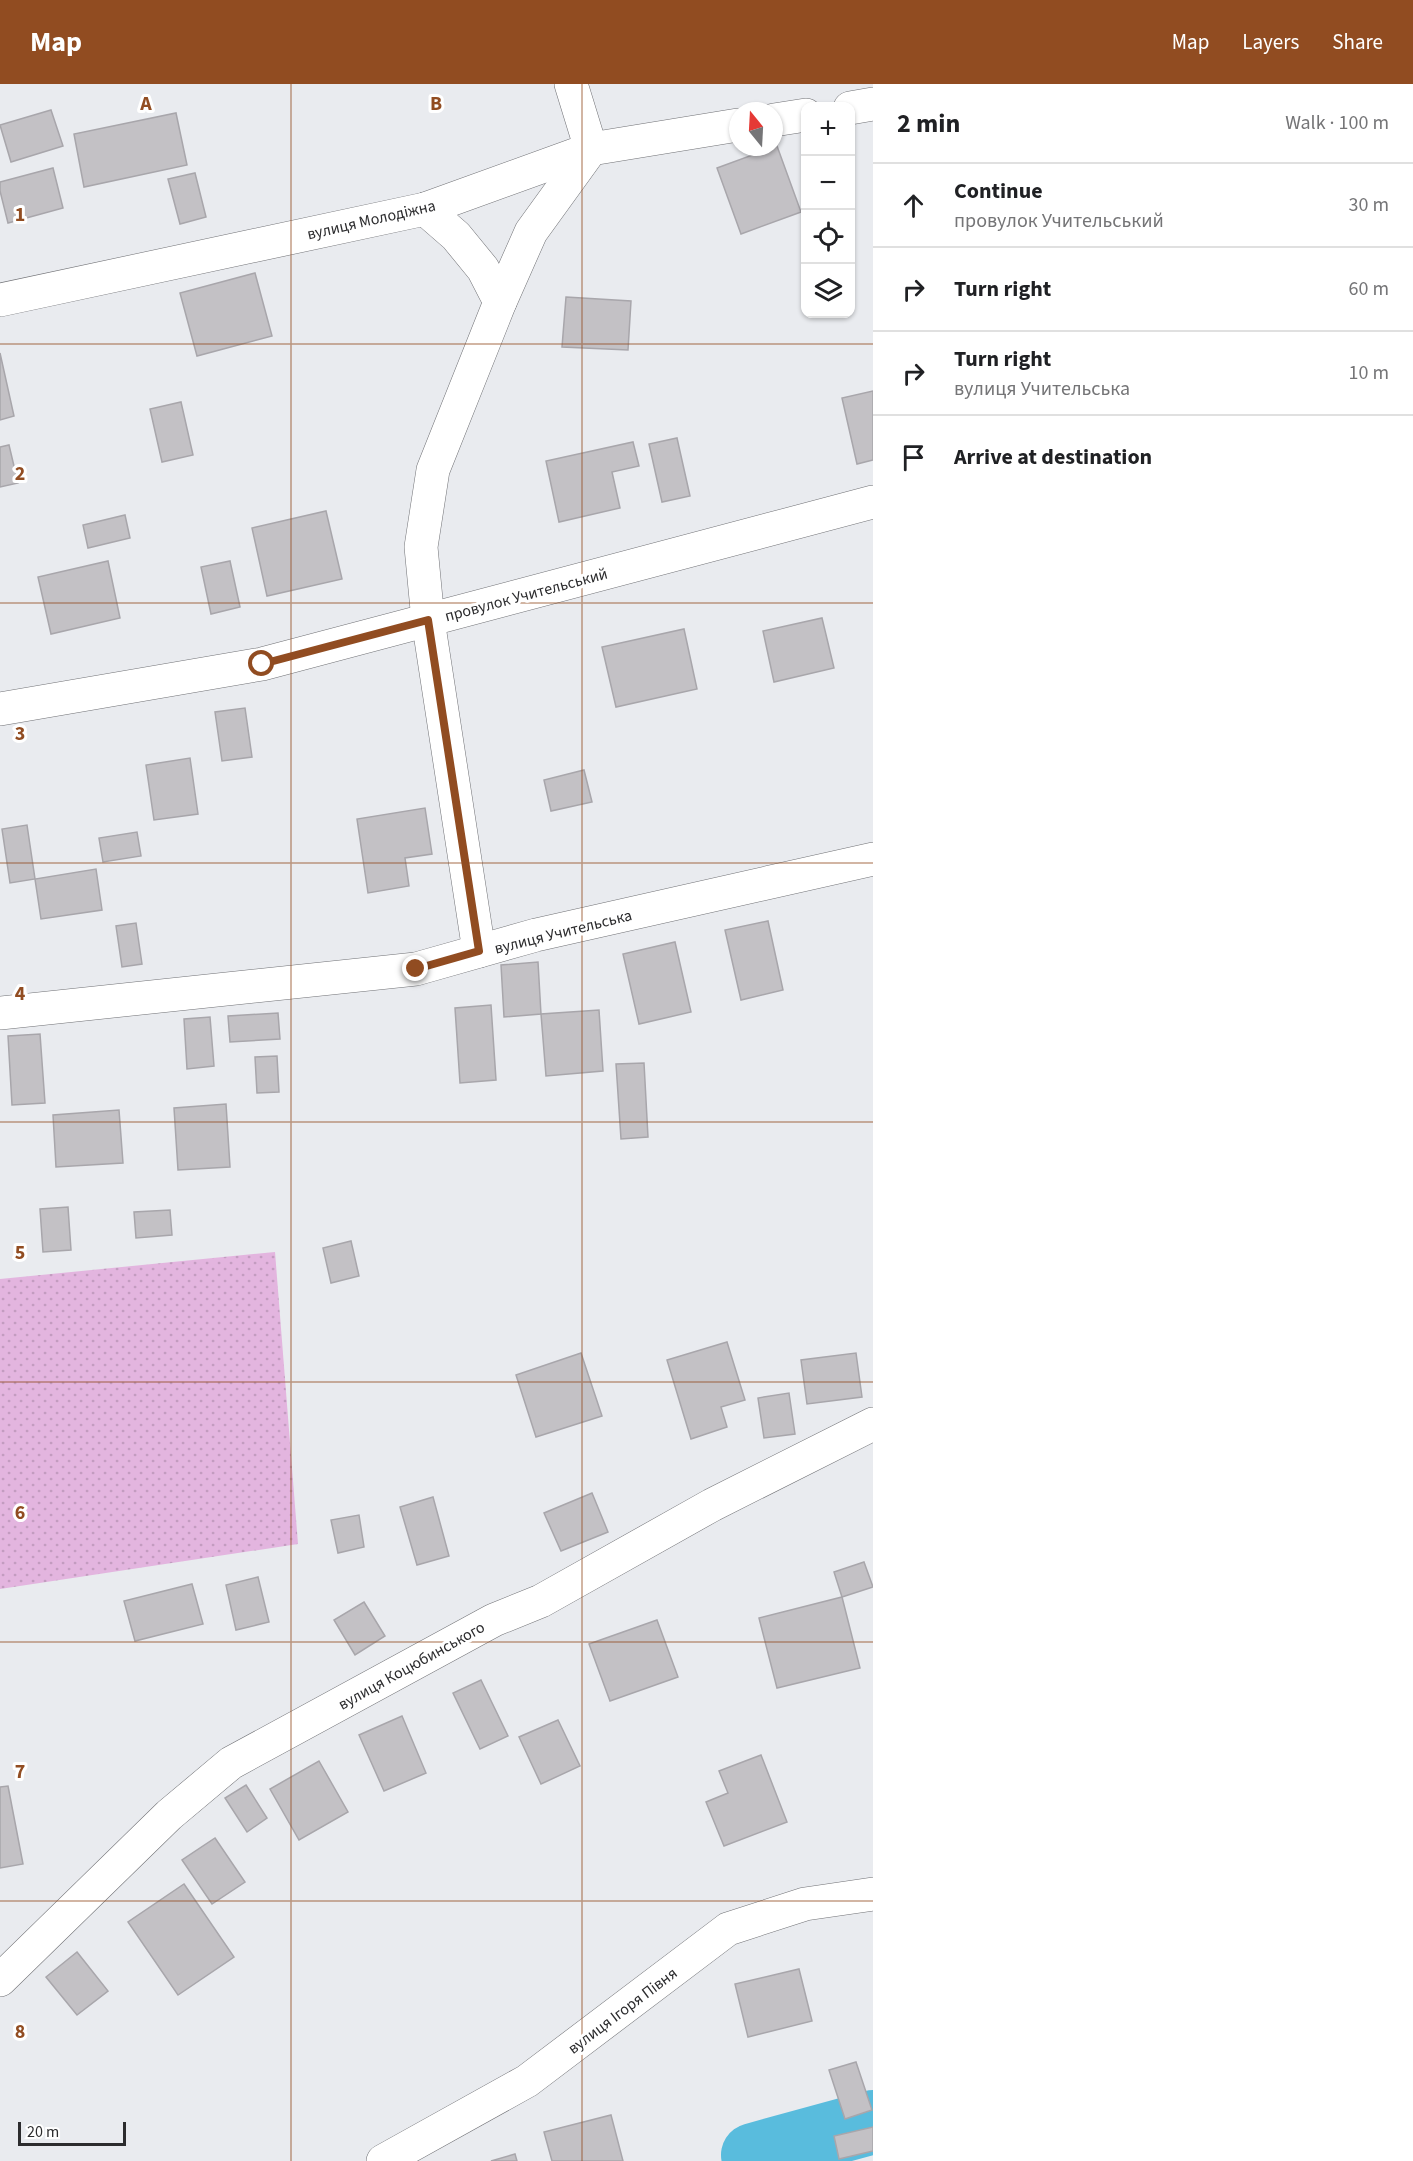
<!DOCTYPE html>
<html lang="en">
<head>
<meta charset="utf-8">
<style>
	:root { --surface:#fff; --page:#f2f2f2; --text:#202124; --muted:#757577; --line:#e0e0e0; --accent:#914c21 }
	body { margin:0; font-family:"Source Sans 3",sans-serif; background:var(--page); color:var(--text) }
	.controls { position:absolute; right:18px; top:18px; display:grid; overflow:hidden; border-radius:12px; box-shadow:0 2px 4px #0004 }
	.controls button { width:54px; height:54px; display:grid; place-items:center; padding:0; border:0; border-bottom:2px solid var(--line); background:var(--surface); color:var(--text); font:30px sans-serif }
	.compass { position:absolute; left:729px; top:18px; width:54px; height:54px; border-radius:50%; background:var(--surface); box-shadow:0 2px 4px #0004; rotate:342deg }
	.scale { position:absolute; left:18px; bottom:15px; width:108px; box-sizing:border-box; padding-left:6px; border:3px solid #2c2c2e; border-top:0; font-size:16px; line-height:21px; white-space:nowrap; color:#2c2c2e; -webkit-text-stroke:4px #fff; paint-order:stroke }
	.stop { position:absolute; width:18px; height:18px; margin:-14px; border:4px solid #914c21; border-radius:50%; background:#fff }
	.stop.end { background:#914c21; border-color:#fff; box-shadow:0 2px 6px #0008 }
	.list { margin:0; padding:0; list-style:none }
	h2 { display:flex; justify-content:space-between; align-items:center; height:78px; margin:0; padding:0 24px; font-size:26px }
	h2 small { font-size:20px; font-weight:400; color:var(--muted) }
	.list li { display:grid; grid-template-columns:39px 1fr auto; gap:18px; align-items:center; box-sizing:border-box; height:84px; padding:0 24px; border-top:2px solid var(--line) }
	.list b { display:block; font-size:22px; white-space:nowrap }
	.list p { margin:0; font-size:20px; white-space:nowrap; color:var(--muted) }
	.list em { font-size:20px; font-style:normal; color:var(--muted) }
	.icon { flex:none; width:33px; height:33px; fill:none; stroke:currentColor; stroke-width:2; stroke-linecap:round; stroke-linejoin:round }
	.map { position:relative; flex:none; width:873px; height:2077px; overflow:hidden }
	header { display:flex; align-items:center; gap:36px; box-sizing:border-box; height:84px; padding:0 30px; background:var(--accent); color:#fff }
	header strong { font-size:28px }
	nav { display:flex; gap:33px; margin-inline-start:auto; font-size:21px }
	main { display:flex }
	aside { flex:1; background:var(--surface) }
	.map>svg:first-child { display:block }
</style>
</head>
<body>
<header>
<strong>Map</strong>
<nav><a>Map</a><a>Layers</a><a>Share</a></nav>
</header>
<main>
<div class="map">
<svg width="873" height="2077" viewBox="0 0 873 2077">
	<defs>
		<pattern id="garden-dots" width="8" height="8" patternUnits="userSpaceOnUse" patternTransform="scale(1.5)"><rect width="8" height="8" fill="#e3b5df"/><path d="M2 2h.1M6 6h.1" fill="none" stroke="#c39cc0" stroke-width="1.8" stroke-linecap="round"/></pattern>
	</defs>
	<rect width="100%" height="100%" fill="#e9ebef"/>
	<polygon fill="url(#garden-dots)" points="275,1168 298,1460 0,1505 0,1195"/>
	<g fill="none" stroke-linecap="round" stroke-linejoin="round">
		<polyline stroke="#59bcdd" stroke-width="64" points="754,2077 753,2071 873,2038"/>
	</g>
	<g fill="#c3c1c5" stroke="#a8a6ab" stroke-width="1.5">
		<polygon points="51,26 63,62 11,78 0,41"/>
		<polygon points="176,29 187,81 84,103 74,50"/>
		<polygon points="777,62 801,128 741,150 717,84"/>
		<polygon points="53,84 63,124 8,139 0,107 0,98"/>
		<polygon points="195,89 206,133 180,140 168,95"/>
		<polygon points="255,189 272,252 197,272 180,209"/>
		<polygon points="566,213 631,217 628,266 562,263"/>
		<polygon points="0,269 14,332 0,336"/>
		<polygon points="873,307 873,376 857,380 842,314"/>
		<polygon points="181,318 193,371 162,378 150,325"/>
		<polygon points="677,354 690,412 662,418 649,360"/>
		<polygon points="633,358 639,382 612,388 620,424 559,438 546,377"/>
		<polygon points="9,361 18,399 0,403 0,363"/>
		<polygon points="326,427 342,495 267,512 252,444"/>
		<polygon points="125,431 130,454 88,464 83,441"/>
		<polygon points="108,477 120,534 51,550 38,493"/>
		<polygon points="230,477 240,523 211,530 201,483"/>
		<polygon points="822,534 834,584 774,598 763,547"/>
		<polygon points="684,545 697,605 616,623 602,563"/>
		<polygon points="245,624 252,673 222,677 215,628"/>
		<polygon points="190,674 198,730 154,736 146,681"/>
		<polygon points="584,686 592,718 551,727 544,696"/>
		<polygon points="425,724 432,770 405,774 409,802 368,809 357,735"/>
		<polygon points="27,741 35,795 10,799 2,745"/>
		<polygon points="137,748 141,772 103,778 99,754"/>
		<polygon points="96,785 102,826 41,835 35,795"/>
		<polygon points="768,837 783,906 741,916 725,846"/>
		<polygon points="136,839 142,880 122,883 116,842"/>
		<polygon points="675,858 691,928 639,940 623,870"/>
		<polygon points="538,878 541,930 504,933 501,881"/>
		<polygon points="491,921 496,996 460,999 455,924"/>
		<polygon points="599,926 603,987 546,992 541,930"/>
		<polygon points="278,929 280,955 230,958 228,932"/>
		<polygon points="210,933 214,982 187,985 184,935"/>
		<polygon points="40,950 45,1019 12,1021 8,952"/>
		<polygon points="277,972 279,1008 257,1009 255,973"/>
		<polygon points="644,979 648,1053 621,1055 616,980"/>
		<polygon points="226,1020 230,1083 178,1086 174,1024"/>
		<polygon points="119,1026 123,1079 56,1083 53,1031"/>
		<polygon points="68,1123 71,1166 43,1168 40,1125"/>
		<polygon points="170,1126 172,1151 136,1154 134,1128"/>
		<polygon points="351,1157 359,1192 331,1199 323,1164"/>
		<polygon points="727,1258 745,1316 721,1323 727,1343 691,1355 667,1276"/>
		<polygon points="581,1269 602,1332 536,1353 516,1291"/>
		<polygon points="856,1269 862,1313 807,1320 801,1276"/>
		<polygon points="789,1309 795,1350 764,1354 758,1314"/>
		<polygon points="592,1409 608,1448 561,1467 544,1429"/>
		<polygon points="433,1413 449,1472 417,1481 400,1423"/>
		<polygon points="359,1431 364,1463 338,1469 331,1436"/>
		<polygon points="864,1478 873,1503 842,1513 834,1488"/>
		<polygon points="258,1493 269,1538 236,1546 226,1501"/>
		<polygon points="192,1500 203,1540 135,1557 124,1517"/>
		<polygon points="842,1513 860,1584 777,1604 759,1534"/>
		<polygon points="364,1518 385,1552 355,1571 334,1536"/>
		<polygon points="657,1536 678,1593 610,1617 589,1560"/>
		<polygon points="481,1596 508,1652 480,1665 453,1609"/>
		<polygon points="402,1632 426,1689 384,1707 359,1651"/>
		<polygon points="558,1636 580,1682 541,1700 519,1653"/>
		<polygon points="761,1671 787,1738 724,1762 706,1718 728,1709 719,1687"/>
		<polygon points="319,1677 348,1728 299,1756 270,1705"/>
		<polygon points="246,1701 267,1734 247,1748 225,1714"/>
		<polygon points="8,1702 23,1780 0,1784 0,1703"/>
		<polygon points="215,1754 245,1798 212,1820 182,1776"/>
		<polygon points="184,1800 234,1873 178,1911 128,1838"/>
		<polygon points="77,1868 108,1907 77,1931 46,1893"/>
		<polygon points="799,1885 812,1937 748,1953 735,1900"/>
		<polygon points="856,1978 872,2026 845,2035 829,1986"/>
		<polygon points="611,2031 623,2077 552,2077 544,2048"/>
		<polygon points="873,2043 873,2067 839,2075 834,2052"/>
		<polygon points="515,2070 517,2077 491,2077"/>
	</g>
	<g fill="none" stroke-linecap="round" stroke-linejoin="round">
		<g stroke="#707175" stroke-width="34">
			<g id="minor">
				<polyline points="850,24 873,20"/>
				<polyline points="774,36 806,31"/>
				<polyline points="425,125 456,152 483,185 500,218"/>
				<polyline points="0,216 425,125 591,65 738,41"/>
				<polyline points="0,625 262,580 873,418"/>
				<polyline points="479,867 428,536 421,463 433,386 500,218 531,148 591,65 571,0"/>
				<polyline points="0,929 416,885 536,851 873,775"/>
				<polyline points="0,1896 169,1731 231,1679 494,1536 541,1517 712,1421 873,1340"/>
				<polyline points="383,2077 527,1997 728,1845 805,1820 873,1810"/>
			</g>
		</g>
		<use href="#minor" stroke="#fff" stroke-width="33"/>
	</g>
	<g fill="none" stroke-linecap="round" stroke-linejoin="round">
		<polyline stroke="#914c21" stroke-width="8" points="262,580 428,536 479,867 416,885"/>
	</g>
	<path fill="none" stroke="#914c21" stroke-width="1.5" stroke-opacity="0.55" d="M291,0V2077M582,0V2077M0,260H873M0,519H873M0,779H873M0,1038H873M0,1298H873M0,1558H873M0,1817H873"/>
	<g text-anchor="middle" stroke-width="6" stroke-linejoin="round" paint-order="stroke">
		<g font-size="16" fill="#2c2c2e" stroke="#fff">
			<text transform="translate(371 135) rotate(-13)" y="6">вулиця Молодіжна</text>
			<text transform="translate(526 510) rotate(-15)" y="6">провулок Учительський</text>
			<text transform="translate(563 847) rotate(-14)" y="6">вулиця Учительська</text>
			<text transform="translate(411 1581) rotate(-29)" y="6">вулиця Коцюбинського</text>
			<text transform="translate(622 1926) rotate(-37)" y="6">вулиця Ігоря Півня</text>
		</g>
	</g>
	<g font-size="20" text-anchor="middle" font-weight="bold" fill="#914c21" stroke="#fff" stroke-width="6" stroke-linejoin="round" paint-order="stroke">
		<text x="146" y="26">A</text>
		<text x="436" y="26">B</text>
		<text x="20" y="137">1</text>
		<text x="20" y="396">2</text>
		<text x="20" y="656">3</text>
		<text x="20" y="916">4</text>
		<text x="20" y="1175">5</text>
		<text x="20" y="1435">6</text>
		<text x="20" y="1694">7</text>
		<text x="20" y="1954">8</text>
	</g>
</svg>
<div class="controls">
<button>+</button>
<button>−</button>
<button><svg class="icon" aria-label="locate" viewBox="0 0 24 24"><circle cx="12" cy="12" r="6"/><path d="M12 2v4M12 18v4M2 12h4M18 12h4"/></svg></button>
<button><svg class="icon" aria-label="layers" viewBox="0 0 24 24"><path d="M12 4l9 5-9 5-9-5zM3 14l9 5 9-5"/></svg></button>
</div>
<svg class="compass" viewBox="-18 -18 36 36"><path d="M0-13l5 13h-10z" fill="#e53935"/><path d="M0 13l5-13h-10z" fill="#757577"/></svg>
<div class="scale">20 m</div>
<div class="stop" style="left:262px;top:580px"></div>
<div class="stop end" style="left:416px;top:885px"></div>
</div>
<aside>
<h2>2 min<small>Walk · 100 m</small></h2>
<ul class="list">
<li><svg class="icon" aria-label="ahead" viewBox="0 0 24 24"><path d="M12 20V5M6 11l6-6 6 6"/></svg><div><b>Continue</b><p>провулок Учительський</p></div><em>30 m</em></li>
<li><svg class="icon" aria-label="right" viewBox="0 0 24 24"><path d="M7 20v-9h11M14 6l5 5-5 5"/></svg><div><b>Turn right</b></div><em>60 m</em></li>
<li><svg class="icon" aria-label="right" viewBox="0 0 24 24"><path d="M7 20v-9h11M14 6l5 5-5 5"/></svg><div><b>Turn right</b><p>вулиця Учительська</p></div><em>10 m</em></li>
<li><svg class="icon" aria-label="arrive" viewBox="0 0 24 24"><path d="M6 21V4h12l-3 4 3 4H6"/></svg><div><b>Arrive at destination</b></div></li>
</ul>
</aside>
</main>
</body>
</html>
